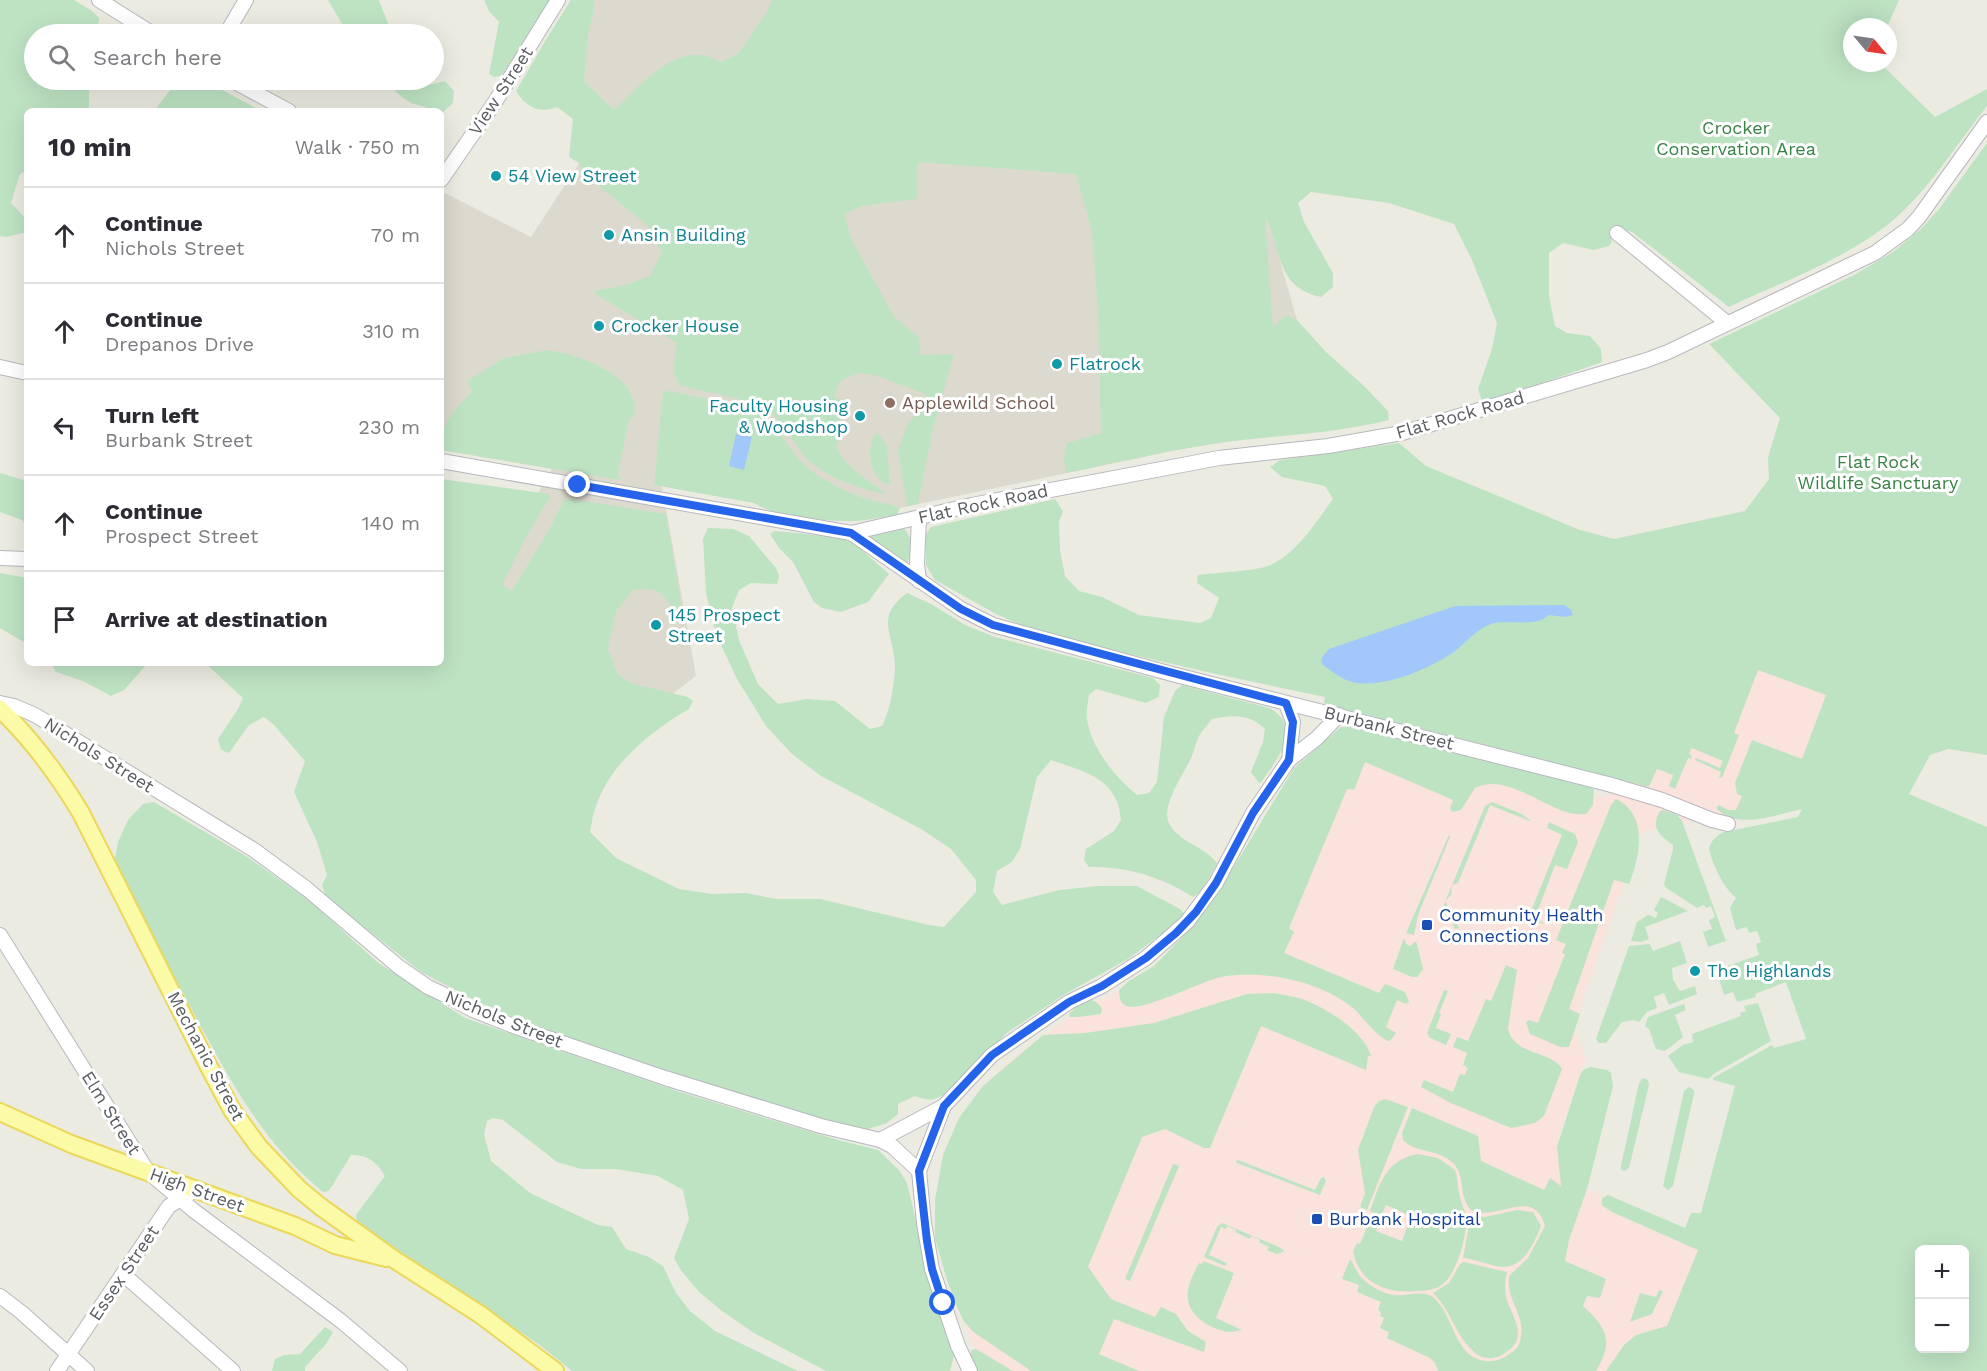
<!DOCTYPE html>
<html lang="en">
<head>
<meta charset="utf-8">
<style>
	:root { --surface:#fff; --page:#f2f2f3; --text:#2b2b33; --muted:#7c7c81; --line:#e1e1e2 }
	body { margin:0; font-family:"Work Sans",sans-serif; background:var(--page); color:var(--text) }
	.controls { position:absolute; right:18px; bottom:18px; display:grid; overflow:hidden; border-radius:9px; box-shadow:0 6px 24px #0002 }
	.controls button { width:54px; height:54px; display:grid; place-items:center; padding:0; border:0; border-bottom:2px solid var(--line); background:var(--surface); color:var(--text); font:30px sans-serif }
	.compass { position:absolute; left:1843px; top:18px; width:54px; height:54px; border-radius:50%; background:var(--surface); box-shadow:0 6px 24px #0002; rotate:119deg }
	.stop { position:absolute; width:18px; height:18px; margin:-14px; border:4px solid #2563eb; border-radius:50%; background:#fff }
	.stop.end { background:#2563eb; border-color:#fff; box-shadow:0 2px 6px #0008 }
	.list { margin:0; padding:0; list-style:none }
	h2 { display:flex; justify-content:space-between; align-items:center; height:78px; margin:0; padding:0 24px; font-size:26px }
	h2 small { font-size:20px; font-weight:400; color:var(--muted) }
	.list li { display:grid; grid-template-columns:39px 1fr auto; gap:18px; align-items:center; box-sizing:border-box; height:96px; padding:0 24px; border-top:2px solid var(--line) }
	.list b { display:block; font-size:22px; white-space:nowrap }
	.list p { margin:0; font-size:20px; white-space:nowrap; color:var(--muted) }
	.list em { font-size:20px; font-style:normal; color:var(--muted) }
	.icon { flex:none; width:33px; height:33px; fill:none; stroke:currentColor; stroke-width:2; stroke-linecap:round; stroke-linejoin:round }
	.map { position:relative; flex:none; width:1987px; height:1371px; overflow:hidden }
	.search { position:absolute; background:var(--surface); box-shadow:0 6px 24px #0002; left:24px; top:24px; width:420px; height:66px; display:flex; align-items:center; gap:15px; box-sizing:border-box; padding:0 21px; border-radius:33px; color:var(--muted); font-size:22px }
	.panel { position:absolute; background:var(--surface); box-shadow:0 6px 24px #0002; left:24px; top:108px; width:420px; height:558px; border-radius:9px }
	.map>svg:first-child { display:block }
</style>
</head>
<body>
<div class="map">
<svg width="1987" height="1371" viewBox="0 0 1987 1371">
	<rect width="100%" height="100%" fill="#ecebe1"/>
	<polygon fill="#dcdacf" points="571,0 1197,0 1274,240 1297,320 1301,382 1346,428 1231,441 1177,450 847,519 662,486 696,676 620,734 441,663 552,469 441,450 441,199 445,193 531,237 614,110 544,43"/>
	<polygon fill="#f9e3dc" points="1690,587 1945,726 1749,814 1661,826 1641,833 1573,1028 1586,1057 1557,1141 1573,1183 1732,1251 1930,1354 1922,1371 988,1371 974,1346 956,1304 946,1277 935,1238 935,1200 943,1155 959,1118 983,1086 1017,1055 1082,1008 1134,983 1171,956 1344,732 1606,798"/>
	<g fill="#bee3c3" fill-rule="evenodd">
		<polygon points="0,0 74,0 91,10 99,18 97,34 34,34 34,80 89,80 89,111 27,111 27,171 20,174 11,203 25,218 27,232 6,237 0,236"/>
		<polygon points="328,0 379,0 392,34 348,34"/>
		<polygon points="484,0 550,0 538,21 501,76 494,77 489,74 499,22 489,11"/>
		<path d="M571,0H594V10L588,35L584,81L614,110C638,88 667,51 703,55C709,56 715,59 721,62L739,53L766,13L772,0H1899L1887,27H1852V63H1880L1935,117L1987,89V106C1959,141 1934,182 1901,213C1857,255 1784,281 1729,307L1632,232L1616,228L1609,232L1612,242L1609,246L1593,250L1563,243L1549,253V296L1555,326L1567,333L1590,336L1601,349L1602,362L1483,404L1478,389L1492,349L1497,323L1472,260L1454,224L1389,203L1311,192L1298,203L1304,222L1333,273V287L1321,297C1275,287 1282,250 1265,216L1273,328L1280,320L1287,315L1297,320L1326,352L1364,386L1388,411L1389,420C1338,433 1285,435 1233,441C1177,448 1121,462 1066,473L1064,458L1067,443L1101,433L1098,313L1092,232L1076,174L917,162V199L862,206L844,214L853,243L895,318L919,337L920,355L954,354L933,429L918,504L907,506L898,450L908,423L921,409L926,394L874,375L858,373L840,381L834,397L840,400L841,436L836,446C845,467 867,480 886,493L884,494C858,488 820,476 803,454C792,441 783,421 769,411C748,398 705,392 680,386L673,371L677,343L594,293L596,291L629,284L650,276L662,252L647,225L588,177L579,163L569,157L573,119L557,107C539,114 526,107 516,91L544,43Z"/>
		<polygon points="178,80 204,80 261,111 154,111"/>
		<polygon points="384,80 408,80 421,87 445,81 454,91 453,103 443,112 411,103 402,97"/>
		<path d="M1987,143V755L1948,749L1930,755L1909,794L1987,827V1371H1606L1624,1345L1636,1335L1667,1326L1698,1250L1612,1212L1602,1205V1198L1608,1195L1685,1228L1691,1213H1701L1735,1086L1714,1080L1713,1078L1772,1045L1774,1048L1806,1039L1786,982L1755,994L1756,997L1737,1002L1733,992L1724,995L1716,970L1759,955L1756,944L1761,942L1757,931L1749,933L1747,927L1736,930L1730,908L1736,898C1723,887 1713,866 1709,849C1711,840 1716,836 1724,832L1798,817L1802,809C1777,814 1736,831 1716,808L1719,805L1728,810H1736L1742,796L1737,794L1735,783L1752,740L1802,759L1826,695L1758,670L1734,733L1739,735L1722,778L1719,777L1721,772L1695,760L1696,758L1720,768L1723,761L1692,748L1689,754L1692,756L1691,759L1688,758L1675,789L1669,786L1673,775L1657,769L1649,787L1324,704L1325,697L1216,674L1039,633L996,614L935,580L926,565V534L931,527L1055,499L1063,511L1059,522L1060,550L1065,576L1079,591L1102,597L1139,615L1200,623L1211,618L1219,598L1197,583L1198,575C1215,573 1254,571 1268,566C1296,555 1316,522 1333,499L1325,486L1282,477L1270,467L1280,460L1399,443L1426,466L1580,530L1614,539L1745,511L1769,479L1768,457L1780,418L1709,344L1856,274L1893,252L1921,229L1939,209ZM1920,1250H1964V1348H1920Z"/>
		<path d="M548,350C579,355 641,375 634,415L629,419L618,473L621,480L441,450C441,421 454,411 472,391L467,381L504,358Z"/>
		<path d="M669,391C691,396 757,405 770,421C786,440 797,463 819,476C835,487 855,496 874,501C883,503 891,504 900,508L897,515C880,517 862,522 845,521C818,521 777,517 754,503L654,485L663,392Z"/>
		<path d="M875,434L881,436L887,447L890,485C870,482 865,449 875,434Z"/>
		<polygon points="0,473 23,480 27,478 27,527 22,520 0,512"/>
		<path d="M441,479L549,494L550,497L525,539L502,585L512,591L550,528L564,500L570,499L666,514L683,615H678C661,594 663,587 633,590L616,611L608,649L618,675L634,684L688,697L693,701L689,709C650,732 609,764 595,809C592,816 592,825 590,832L616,858L679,889L712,894L746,893L776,899H820L929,925L944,927L976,892V880L951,849L921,829L821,776L792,754L766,726L737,679L716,634L706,593L703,539L708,528L733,529L749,536L776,568L779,576L777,584L751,583L739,590L732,608L739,640L758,684L778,704L807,699L835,701L870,729L882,726C890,710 894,687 895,668C895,635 873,618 907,593L931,604L965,625L995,637L1153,678L1160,685L1159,697L1146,703L1096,689L1089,695C1088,702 1086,711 1087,719C1091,748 1115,777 1137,795L1149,793L1157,782L1164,717L1175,691L1182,685L1269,708C1304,727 1278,758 1262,781L1259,783L1251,772L1263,742L1265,729C1249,713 1232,715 1212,719C1208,725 1201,731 1198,738C1195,745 1194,753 1190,760C1183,775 1159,809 1170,825C1182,844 1204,846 1217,863L1202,891L1193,897C1162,877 1126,866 1089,867L1084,860L1086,849L1114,831L1121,820C1118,778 1085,772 1051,760L1037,777L1020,849L1012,862L997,871L993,892L1002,905L1059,890L1098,886H1137L1180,909L1184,913L1182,919L1128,959L1065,994L1008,1032L945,1094C934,1101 927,1101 915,1096L898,1104V1114L887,1123L868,1129L805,1116L550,1033L474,1000L421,972L326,897L322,885L327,875L317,842L294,792L305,761L274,725L264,717L249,725L229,753L221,750L218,739L238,709L243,698L205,663H441Z"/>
		<path d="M904,529C913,536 912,554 907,563L871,541L870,537L872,536Z"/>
		<polygon points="774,531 838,537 855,544 889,574 868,602 841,612 822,608 814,602 793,562 779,548 770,534"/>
		<polygon points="0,573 27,578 27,644 0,628"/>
		<polygon points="51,663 148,663 124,690 111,696 83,681 56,672"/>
		<path d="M1341,727H1350L1587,785L1594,790L1593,805L1586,814C1553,819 1510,770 1475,788L1461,810L1452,812L1450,808L1453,800L1365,762L1354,790L1347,789L1289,928L1294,932L1284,953L1379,993L1385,984L1405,992L1409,1002L1406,1004L1397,1000L1386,1027L1396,1033L1390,1041C1379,1040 1362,1016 1353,1008C1319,981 1269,971 1226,976C1206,978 1143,1013 1126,1006C1120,1003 1119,997 1119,990L1129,981L1154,966L1194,925L1218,893L1294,768Z"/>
		<path d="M1616,799C1649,815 1640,857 1629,884L1614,880L1569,1009L1580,1014L1569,1047H1560L1530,1034L1526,1022L1529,1020L1538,1023L1565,954L1562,953L1566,944L1556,940L1611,805Z"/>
		<path d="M154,802L246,856L310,901L377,962L465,1018L680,1092L838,1140L878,1150L899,1170L907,1183L933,1293L952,1345L954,1356L950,1371H826L754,1333L722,1311L699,1292L680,1269L674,1258L689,1219L683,1190L658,1176L616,1169H581L557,1162L503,1120L493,1118L487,1121L484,1134L491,1161L530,1193L598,1225L612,1227L626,1249L649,1257L663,1266L676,1293L690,1311L715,1331L798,1371H572L541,1346L361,1225L357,1222L356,1215L385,1176C376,1161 368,1155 351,1155L329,1191L323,1192C268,1147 237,1093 204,1032C176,981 150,930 123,878L115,859L118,842L128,820L143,804Z"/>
		<polygon points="1492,802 1522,814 1532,822 1490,805 1458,883 1452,885 1451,895 1445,901 1459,928 1455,929 1444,906 1445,902 1485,806"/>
		<path d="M1663,810L1677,815L1682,821L1726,941L1708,947L1703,932L1712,929L1709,920L1715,917L1711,906L1706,908L1704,905L1697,908L1665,887L1664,884L1673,849V845C1660,835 1650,829 1660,811Z"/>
		<polygon points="1549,822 1575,834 1578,842 1567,869 1555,865 1535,918 1545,924 1529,921 1531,917 1529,916 1562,835 1547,828"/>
		<polygon points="1449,835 1450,837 1418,915 1414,935 1406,933"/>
		<polygon points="1661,897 1688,911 1645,927 1649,939 1641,942 1631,941 1637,922 1648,915 1656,918 1658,913 1654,910"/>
		<polygon points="1404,938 1406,944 1410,946 1416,941 1423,969 1417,977 1412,977 1393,969"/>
		<polygon points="1680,941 1687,963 1672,968 1673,980 1680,991 1695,986 1697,994 1669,1005 1664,993 1654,997 1657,1008 1647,1012 1639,1022 1633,1020 1622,1022 1606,1043 1599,1043 1596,1039 1629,946 1650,944 1653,951"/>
		<path d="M1506,965L1517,970L1508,1028C1513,1056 1551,1050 1562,1069L1544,1116L1535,1123L1511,1128L1451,1103L1421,1087L1424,1080L1453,1092L1460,1074L1465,1075L1468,1068L1463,1065L1467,1053L1453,1047L1457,1037L1468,1041L1486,999L1491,1001Z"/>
		<polygon points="1444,990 1448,991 1439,1013 1441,1014 1436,1028 1451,1034 1446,1045 1430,1038 1427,1033"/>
		<path d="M1274,993C1283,995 1293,996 1302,999C1325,1007 1364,1031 1371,1056H1368L1366,1070L1261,1026L1210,1148H1204L1165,1129L1142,1137L1088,1267L1111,1299L1155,1317L1161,1307L1176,1314L1188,1331L1206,1342L1204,1352L1114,1319L1099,1354L1139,1371H1031L972,1331L963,1320L956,1304L946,1277L935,1238V1200L943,1155L959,1118L983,1086L1043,1035L1085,1033L1154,1023L1247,994Z"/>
		<path d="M1089,1000C1095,1000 1099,1004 1102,1009L1101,1014L1079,1017H1070L1069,1014L1079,1004Z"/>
		<polygon points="1758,1003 1771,1041 1715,1073 1708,1079 1679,1072 1668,1056 1683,1045 1693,1042 1692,1034 1741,1016 1740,1013 1746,1011 1744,1006"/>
		<polygon points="1684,1004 1686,1010 1675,1015 1683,1037 1665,1051 1656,1049 1649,1029 1645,1026 1648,1017"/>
		<path d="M1591,1067L1607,1070L1611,1073L1613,1086L1588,1186L1569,1240L1565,1261L1606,1279L1600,1298L1587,1296L1583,1306C1607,1328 1614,1341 1596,1371H1438L1435,1363L1430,1358L1387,1338L1389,1332L1380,1328L1384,1318L1380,1316L1381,1312L1378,1310L1381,1302L1357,1292L1359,1285L1342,1279L1350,1259C1355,1265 1357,1275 1365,1281C1372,1287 1384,1294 1394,1295C1406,1297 1424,1289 1434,1298C1454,1315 1454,1357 1485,1361C1495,1362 1503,1359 1511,1353C1518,1348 1521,1342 1521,1334C1524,1313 1506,1300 1509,1276L1528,1258L1545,1226C1533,1185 1497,1223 1471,1210C1458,1196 1466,1175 1453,1163C1437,1148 1417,1154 1403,1140L1402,1133L1412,1108L1478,1136L1481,1161L1544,1190L1550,1178L1561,1186L1557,1147L1580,1075L1583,1070Z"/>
		<polygon points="1643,1078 1648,1080 1649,1085 1629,1168 1624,1171 1621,1170 1621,1166 1639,1083"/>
		<polygon points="1689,1087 1694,1090 1694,1094 1673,1186 1668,1190 1663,1186 1684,1091"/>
		<polygon points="1385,1099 1408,1107 1367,1210 1360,1207 1365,1193 1358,1150 1374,1107 1378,1102"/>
		<path d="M1418,1154L1438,1158L1455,1170C1458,1177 1457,1185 1459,1192C1460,1202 1466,1210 1466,1219C1467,1236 1457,1273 1443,1284C1436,1290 1425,1291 1416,1291C1386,1294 1359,1283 1353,1251L1357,1243L1360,1244L1367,1227L1364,1225L1368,1215L1380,1220L1376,1231L1402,1241L1411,1216L1386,1205L1381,1216L1370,1211C1380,1184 1385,1160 1418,1154Z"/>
		<polygon points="1238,1160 1315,1190 1321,1178 1324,1177 1326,1181 1320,1195 1237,1163 1236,1161"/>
		<polygon points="1173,1164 1179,1166 1130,1281 1125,1279"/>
		<path d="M1517,1210L1533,1212L1541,1226C1533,1246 1521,1272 1496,1266C1485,1264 1475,1259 1463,1258L1471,1215L1485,1217Z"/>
		<polygon points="1222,1223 1279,1247 1285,1251 1277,1254 1267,1250 1269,1247 1259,1242 1260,1240 1251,1236 1250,1239 1235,1232 1236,1230 1227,1226 1226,1229 1221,1227 1209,1255 1227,1263 1225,1266 1204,1257 1217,1227"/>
		<path d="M1203,1261L1234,1273L1216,1318L1242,1330C1236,1331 1229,1333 1224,1331C1205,1327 1184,1312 1188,1289C1190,1280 1195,1271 1199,1263L1202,1264Z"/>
		<path d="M1464,1262L1507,1272C1505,1280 1504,1291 1507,1300C1512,1316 1528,1335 1509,1350C1504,1354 1499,1357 1493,1358C1485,1359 1477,1356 1472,1350C1455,1334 1450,1309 1433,1293L1449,1283L1460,1264Z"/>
		<polygon points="1659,1290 1663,1291 1652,1314 1630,1322 1640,1293 1656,1297"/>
		<polygon points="325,1327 333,1332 326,1344 305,1367 305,1371 272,1371 275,1359 284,1355 300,1354"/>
		<polygon points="976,1349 1013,1371 978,1371 970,1356 972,1350"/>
	</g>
	<g fill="#a1c7fb">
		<polygon points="736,434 752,437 744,470 729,466"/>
		<path d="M1564,605L1571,610L1573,615L1566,617L1548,615C1539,628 1505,619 1491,624C1476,629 1466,643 1454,652C1431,668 1387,687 1358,683C1345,682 1332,672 1322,664L1321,659L1329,649L1455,606Z"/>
	</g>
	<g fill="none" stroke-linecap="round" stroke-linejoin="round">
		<g stroke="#b6b8bd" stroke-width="16">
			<g id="minor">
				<polyline points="99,0 153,34"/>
				<polyline points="226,34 246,0"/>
				<polyline points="231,80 289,111"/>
				<polyline points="441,180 495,102 558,0"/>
				<polyline points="1617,233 1727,323"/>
				<polyline points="0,367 27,373"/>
				<polyline points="441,461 851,533 972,505 1219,458 1328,446 1402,433 1647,360 1668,352 1875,253 1908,229 1919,217 1987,122"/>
				<polyline points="851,533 961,609 993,625 1172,674 1608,784 1662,800 1712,820 1728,824"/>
				<polyline points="0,558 27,559"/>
				<polyline points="919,581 917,564 919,518"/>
				<polyline points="0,703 14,706 35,715 254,850 307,889 399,967 428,987 445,995 473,1010 516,1027 665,1078 821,1126 880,1140 892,1146 919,1171 924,1223 932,1269 958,1346 970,1371"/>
				<polyline points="1286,703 1293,722 1289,760"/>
				<polyline points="0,935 148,1172 193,1210 341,1321 400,1371"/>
				<polyline points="880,1140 944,1106"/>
				<polyline points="919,1171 944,1106 992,1055 1069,1002 1102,986 1146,958 1187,922 1216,883 1253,813 1289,760 1317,738 1339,715"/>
				<polyline points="123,1274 233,1371"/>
				<polyline points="0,1296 21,1312 87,1371"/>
				<polyline points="57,1371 169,1206 188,1195"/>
			</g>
		</g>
		<g stroke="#ebd75a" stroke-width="20">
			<g id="major">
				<path d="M0,709C32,739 58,775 81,813L209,1067L232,1110L259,1147L299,1189L321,1207L395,1260L481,1315L555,1371"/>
				<polyline points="0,1112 71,1144 295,1226 335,1245 386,1258"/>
			</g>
		</g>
		<use href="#minor" stroke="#fff" stroke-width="14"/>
		<use href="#major" stroke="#fbfaa6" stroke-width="16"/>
	</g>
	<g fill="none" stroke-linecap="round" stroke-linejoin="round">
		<polyline stroke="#2563eb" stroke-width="8" points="578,485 851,533 961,609 993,625 1286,703 1293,722 1289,760 1253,813 1216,883 1196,912 1176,933 1146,958 1102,986 1069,1002 992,1055 944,1106 919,1171 927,1241 932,1269 943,1303"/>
	</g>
	<g fill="#0f9aa8" stroke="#fff" stroke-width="2">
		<circle cx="496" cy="176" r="6"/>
		<circle cx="609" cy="235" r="6"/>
		<circle cx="599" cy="326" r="6"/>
		<circle cx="1057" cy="364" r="6"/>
		<circle cx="860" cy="416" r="6"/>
		<circle cx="656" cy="625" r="6"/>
		<circle cx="1695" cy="971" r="6"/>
	</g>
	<circle fill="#8d6e63" stroke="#fff" stroke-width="2" cx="890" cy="403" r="6"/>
	<g fill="#1a4fb4" stroke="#fff" stroke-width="2">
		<rect x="1421" y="919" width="12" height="12" rx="3"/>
		<rect x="1311" y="1213" width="12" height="12" rx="3"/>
	</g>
	<g text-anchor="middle" stroke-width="6" stroke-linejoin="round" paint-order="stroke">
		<g font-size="18" fill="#595c61" stroke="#fff">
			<text transform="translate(501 91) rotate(-57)" y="6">View Street</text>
			<text transform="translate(1460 415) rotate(-16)" y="6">Flat Rock Road</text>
			<text transform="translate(983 504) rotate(-12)" y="6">Flat Rock Road</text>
			<text transform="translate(1389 728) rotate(14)" y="6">Burbank Street</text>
			<text transform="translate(99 755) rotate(32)" y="6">Nichols Street</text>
			<text transform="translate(504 1019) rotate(22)" y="6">Nichols Street</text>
			<text transform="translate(206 1056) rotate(62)" y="6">Mechanic Street</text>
			<text transform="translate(111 1113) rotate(58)" y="6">Elm Street</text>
			<text transform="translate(197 1190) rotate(20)" y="6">High Street</text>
			<text transform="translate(124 1273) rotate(-56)" y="6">Essex Street</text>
		</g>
		<g font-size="18" fill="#378245" stroke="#fff">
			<text x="1736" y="134">Crocker<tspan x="1736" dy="21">Conservation Area</tspan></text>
			<text x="1878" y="468">Flat Rock<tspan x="1878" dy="21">Wildlife Sanctuary</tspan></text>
		</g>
		<g font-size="18" fill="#0d838f" stroke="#fff" text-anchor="start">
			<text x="508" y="182">54 View Street</text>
			<text x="621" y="241">Ansin Building</text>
			<text x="611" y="332">Crocker House</text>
			<text x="1069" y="370">Flatrock</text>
			<text x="848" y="412" text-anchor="end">Faculty Housing<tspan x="848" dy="21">&amp; Woodshop</tspan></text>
			<text x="668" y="621">145 Prospect<tspan x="668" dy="21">Street</tspan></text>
			<text x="1707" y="977">The Highlands</text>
		</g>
		<g font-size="18" fill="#785e54" stroke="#fff" text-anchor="start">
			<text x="902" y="409">Applewild School</text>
		</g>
		<g font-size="18" fill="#164399" stroke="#fff" text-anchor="start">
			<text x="1439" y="921">Community Health<tspan x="1439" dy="21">Connections</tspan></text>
			<text x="1329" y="1225">Burbank Hospital</text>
		</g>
	</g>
</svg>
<div class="controls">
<button>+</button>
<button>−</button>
</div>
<svg class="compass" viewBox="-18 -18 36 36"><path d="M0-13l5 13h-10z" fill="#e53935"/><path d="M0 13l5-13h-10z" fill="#7c7c81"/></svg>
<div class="stop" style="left:943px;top:1303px"></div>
<div class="stop end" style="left:578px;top:485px"></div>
<div class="search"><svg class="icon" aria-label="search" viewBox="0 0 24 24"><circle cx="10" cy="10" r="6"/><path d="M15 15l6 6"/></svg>Search here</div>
<section class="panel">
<h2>10 min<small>Walk · 750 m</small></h2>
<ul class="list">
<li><svg class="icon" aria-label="ahead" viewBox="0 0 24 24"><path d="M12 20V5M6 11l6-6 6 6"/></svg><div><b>Continue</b><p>Nichols Street</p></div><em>70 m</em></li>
<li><svg class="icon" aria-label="ahead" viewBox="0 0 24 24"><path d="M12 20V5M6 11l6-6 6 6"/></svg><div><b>Continue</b><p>Drepanos Drive</p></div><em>310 m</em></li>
<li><svg class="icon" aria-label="left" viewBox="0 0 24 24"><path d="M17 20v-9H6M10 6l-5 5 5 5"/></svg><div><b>Turn left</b><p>Burbank Street</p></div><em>230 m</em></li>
<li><svg class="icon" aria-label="ahead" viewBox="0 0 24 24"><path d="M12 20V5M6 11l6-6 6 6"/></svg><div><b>Continue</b><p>Prospect Street</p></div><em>140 m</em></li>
<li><svg class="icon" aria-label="arrive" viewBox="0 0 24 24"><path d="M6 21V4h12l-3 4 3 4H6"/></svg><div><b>Arrive at destination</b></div></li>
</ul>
</section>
</div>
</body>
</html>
